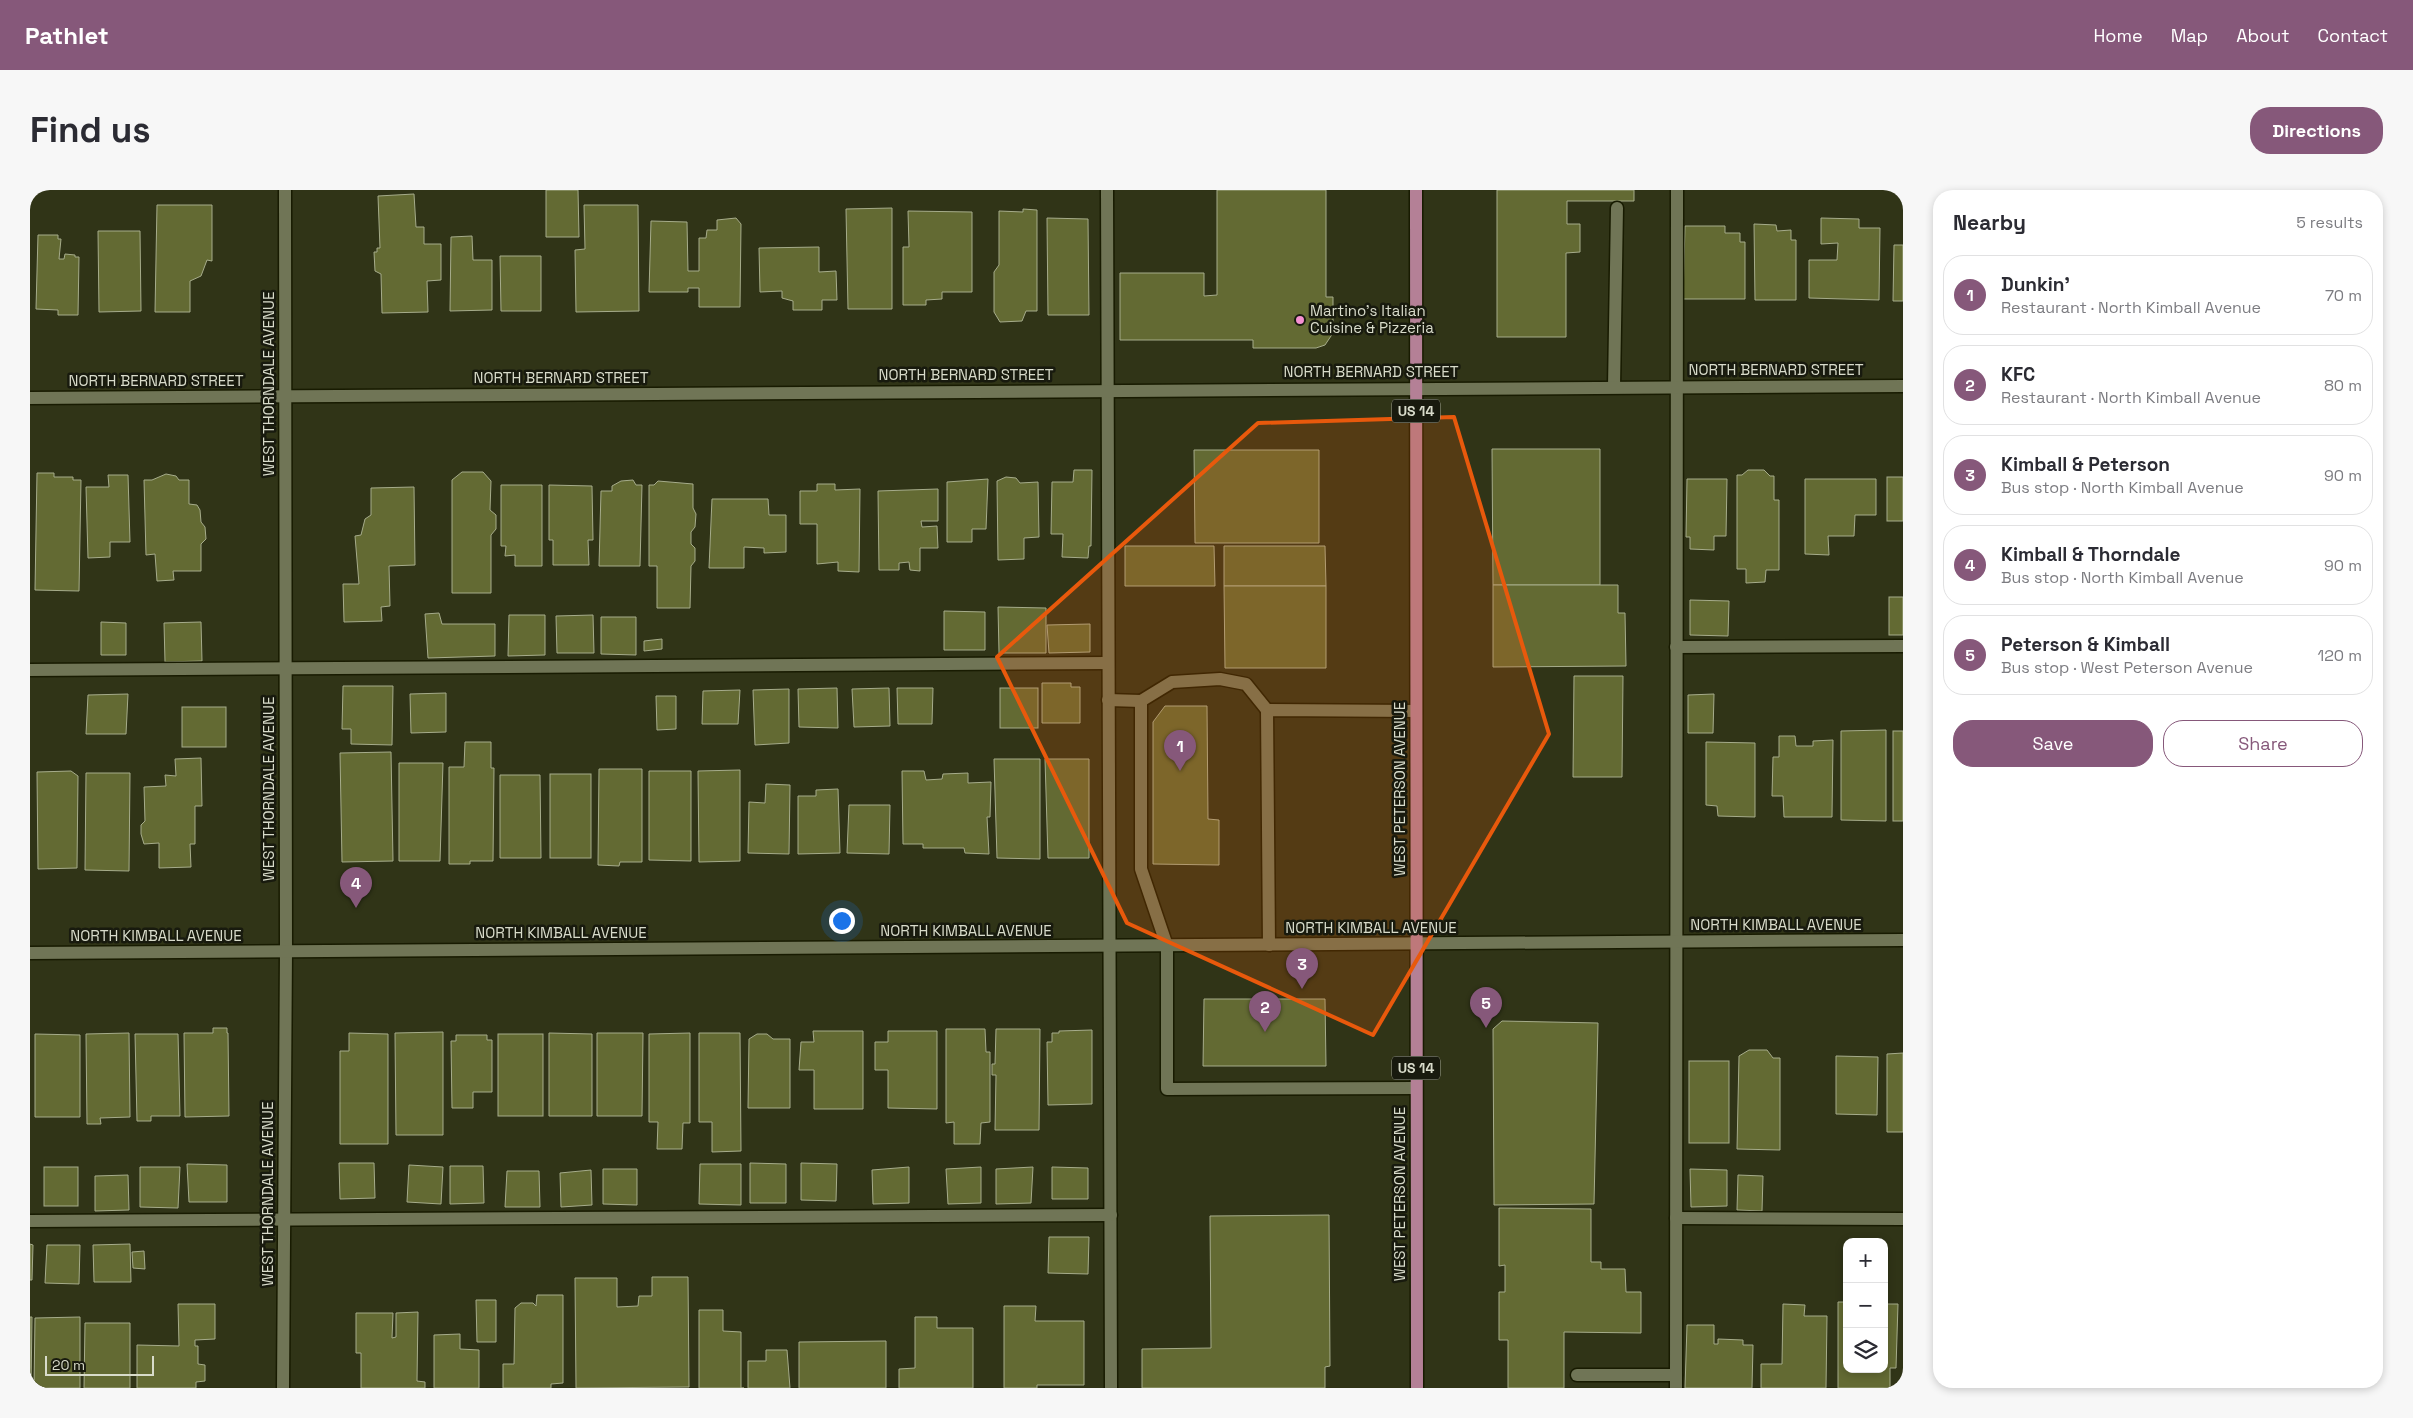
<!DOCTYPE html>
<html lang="en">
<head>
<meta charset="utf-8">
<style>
	:root { --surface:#fff; --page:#f7f7f7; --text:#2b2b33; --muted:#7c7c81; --line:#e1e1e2; --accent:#86587a }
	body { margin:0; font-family:"Space Grotesk",sans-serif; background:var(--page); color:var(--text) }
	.controls { position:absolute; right:15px; bottom:15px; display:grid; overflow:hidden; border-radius:10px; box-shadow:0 2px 8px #0003 }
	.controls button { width:45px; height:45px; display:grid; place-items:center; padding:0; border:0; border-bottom:1px solid var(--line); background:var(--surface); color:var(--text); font:25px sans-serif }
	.scale { position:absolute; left:15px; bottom:12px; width:109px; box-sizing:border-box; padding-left:5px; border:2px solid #d8dbca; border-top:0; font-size:14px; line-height:18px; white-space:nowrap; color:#d8dbca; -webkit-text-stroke:4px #181a0e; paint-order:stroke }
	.you { position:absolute; left:811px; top:730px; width:18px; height:18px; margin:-12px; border:4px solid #fff; border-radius:50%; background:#1a73e8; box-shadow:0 0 0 8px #1a73e833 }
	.badge { display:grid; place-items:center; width:32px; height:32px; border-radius:50%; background:var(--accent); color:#fff; font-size:16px; font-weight:700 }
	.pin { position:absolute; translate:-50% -41px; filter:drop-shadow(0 1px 2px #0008) }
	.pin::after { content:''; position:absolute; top:26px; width:18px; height:15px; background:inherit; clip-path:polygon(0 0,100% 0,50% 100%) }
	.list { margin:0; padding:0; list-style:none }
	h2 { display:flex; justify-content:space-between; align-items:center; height:65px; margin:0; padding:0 20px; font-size:21px }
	h2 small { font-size:16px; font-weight:400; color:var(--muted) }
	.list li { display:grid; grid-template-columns:32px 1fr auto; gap:15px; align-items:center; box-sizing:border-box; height:80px; margin:0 10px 10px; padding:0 10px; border:1px solid var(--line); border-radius:20px }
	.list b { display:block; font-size:19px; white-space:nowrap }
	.list p { margin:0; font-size:16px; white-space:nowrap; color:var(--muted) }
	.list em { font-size:16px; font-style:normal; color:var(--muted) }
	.actions { display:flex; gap:10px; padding:15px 20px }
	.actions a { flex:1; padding:11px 0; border:1px solid var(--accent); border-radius:20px; text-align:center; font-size:18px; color:var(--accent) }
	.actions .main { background:var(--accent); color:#fff }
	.icon { flex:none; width:28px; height:28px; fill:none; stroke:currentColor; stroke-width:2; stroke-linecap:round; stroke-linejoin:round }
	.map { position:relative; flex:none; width:1873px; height:1198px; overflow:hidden; border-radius:20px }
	header { display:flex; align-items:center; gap:30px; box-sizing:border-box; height:70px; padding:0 25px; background:var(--accent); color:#fff }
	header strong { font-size:24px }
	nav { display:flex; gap:28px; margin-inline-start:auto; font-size:18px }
	.intro { display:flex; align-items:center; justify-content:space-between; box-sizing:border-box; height:120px; padding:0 30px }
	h1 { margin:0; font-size:35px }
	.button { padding:12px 22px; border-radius:20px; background:var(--accent); color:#fff; font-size:18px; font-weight:700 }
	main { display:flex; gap:30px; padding:0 30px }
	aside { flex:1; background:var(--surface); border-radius:20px; box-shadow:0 2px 8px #0003 }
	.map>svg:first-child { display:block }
</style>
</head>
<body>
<header>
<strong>Pathlet</strong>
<nav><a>Home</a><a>Map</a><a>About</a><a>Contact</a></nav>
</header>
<div class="intro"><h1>Find us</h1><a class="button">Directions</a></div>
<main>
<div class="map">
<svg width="1873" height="1198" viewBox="0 0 1873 1198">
	<rect width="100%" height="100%" fill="#303417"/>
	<g fill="#636a33" stroke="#a6ac8b">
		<polygon points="516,0 548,0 549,47 516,47"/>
		<polygon points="1187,0 1296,0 1296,107 1303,107 1303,143 1295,155 1286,158 1223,158 1223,150 1090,150 1090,83 1174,83 1174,106 1187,105"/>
		<polygon points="1467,0 1604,0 1604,11 1537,11 1537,34 1550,34 1550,62 1536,63 1536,147 1467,147"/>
		<polygon points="384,4 386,37 394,37 394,54 411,54 411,90 397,91 398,122 352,123 351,84 345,81 344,62 347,62 347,58 350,58 348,6"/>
		<polygon points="127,15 182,15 182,71 177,70 171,86 160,91 160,122 125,122"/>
		<polygon points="554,15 608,15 609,121 546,122 545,60 555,59"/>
		<polygon points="862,18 862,119 818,119 816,19"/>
		<polygon points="993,19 1007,20 1007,121 996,121 992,131 970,132 964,122 964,82 969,75 969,21 993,22"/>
		<polygon points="878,21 942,22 942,102 912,102 912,109 896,110 896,115 873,115 873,57 879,57"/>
		<polygon points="706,28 711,34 710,117 669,117 669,98 658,98 658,102 619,102 621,31 657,32 658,81 669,81 669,48 676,48 677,40 687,40 687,30"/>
		<polygon points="1017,28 1058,29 1059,125 1018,125"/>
		<polygon points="1791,28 1829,29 1829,38 1850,38 1849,110 1779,108 1779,70 1807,70 1808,53 1791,54"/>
		<polygon points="1724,34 1746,35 1747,41 1761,40 1761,50 1766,50 1766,110 1725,110"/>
		<polygon points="1655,36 1695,36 1695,43 1710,43 1710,52 1715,52 1715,109 1653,109"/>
		<polygon points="68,41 110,41 111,121 69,122"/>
		<polygon points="8,45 28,45 28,49 31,49 29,69 34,69 35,64 45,65 45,67 49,67 48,125 28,125 28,120 6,119"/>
		<polygon points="442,46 443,70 462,70 462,120 420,121 421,47"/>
		<polygon points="1864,55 1873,55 1873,111 1863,111"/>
		<polygon points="789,57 789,82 806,81 807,110 792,110 792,120 763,120 763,111 752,108 752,101 730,102 729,58"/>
		<polygon points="470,66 511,66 511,121 471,121"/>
		<polygon points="1462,259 1570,259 1570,395 1463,395"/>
		<polygon points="1164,260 1289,260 1289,353 1165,353"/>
		<polygon points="1044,280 1062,280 1061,356 1059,356 1058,368 1032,367 1033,344 1021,344 1022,292 1043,292"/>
		<polygon points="1718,280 1734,280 1740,286 1744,286 1744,310 1749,310 1749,380 1736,380 1735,392 1716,393 1716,379 1707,379 1707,285 1712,285"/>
		<polygon points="432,282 453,282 461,291 460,320 466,325 466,339 461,345 461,403 422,403 422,290"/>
		<polygon points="7,283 24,283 24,287 43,287 43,290 51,290 49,401 5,400"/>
		<polygon points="136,284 146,286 149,290 159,290 159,314 167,315 170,320 171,332 175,337 176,349 171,354 171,381 143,381 144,390 127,391 125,364 116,365 114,290 122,290"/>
		<polygon points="78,285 98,285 100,352 80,352 80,367 58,368 56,297 79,297"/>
		<polygon points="976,287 986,288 990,293 1008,292 1009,347 994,348 994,369 968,370 967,291"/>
		<rect x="1857" y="287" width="16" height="44"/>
		<polygon points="958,289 956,339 942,339 942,352 917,352 917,292"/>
		<polygon points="1657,289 1697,289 1696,346 1684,346 1684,360 1660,359 1660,347 1656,347"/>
		<polygon points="1775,289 1846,289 1846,325 1825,325 1824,346 1798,346 1799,365 1775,364"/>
		<polygon points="603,290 606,295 612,295 610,376 569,376 571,301 582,301 582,296 591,291"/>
		<polygon points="628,291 663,294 663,318 666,324 665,337 661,342 661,354 665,358 665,371 661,376 660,418 627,418 627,376 619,376 619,295 624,295"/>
		<polygon points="787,294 805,294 805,300 830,299 829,382 808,381 808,372 787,374 787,334 770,334 770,301 787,301"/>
		<polygon points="471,295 512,295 512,376 485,376 485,365 475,366 476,356 471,356"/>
		<polygon points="519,295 562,296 563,350 558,350 559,375 523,375 523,350 519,350"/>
		<polygon points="384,297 385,375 359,376 360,416 351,417 352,431 314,432 313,394 329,394 325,346 331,345 335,329 341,325 341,298"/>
		<polygon points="908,299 908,331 891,331 892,337 907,336 908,358 890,358 890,381 880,380 879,372 869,373 869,380 849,380 848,301"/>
		<polygon points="682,309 738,309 739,325 756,325 756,362 734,363 734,358 714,357 714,378 679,378"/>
		<polygon points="1095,356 1184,356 1185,396 1095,396"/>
		<polygon points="1194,356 1295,356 1296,396 1194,396"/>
		<polygon points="1463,395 1588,395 1588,423 1595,423 1596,476 1463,477"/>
		<polygon points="1194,396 1296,396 1296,478 1195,478"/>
		<rect x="1859" y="407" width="14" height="38"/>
		<polygon points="1660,410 1699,411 1698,446 1660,445"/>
		<polygon points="968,417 1016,418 1016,463 969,463"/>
		<polygon points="914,421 955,422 955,460 914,460"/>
		<polygon points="409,423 412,434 465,434 465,466 398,468 395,424"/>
		<polygon points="479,425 515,425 515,465 478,466"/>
		<polygon points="563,425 564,463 527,463 526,426"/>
		<polygon points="571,427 606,427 606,465 571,464"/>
		<polygon points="71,432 96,433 96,465 71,465"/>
		<polygon points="171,432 172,471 135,472 134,433"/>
		<polygon points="1060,434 1060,462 1019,463 1017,435"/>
		<polygon points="632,449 632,459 614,461 614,451"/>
		<polygon points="1544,486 1593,486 1592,587 1543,587"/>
		<polygon points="1012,493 1041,493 1041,497 1050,497 1050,533 1012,533"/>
		<polygon points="313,496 363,496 362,555 321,554 321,539 312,539"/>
		<polygon points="807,498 808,538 769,537 768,499"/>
		<polygon points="859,498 860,536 824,537 822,499"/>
		<polygon points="867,498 903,498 902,534 868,534"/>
		<rect x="970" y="498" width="38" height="40"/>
		<polygon points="759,499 759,553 725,555 723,500"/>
		<polygon points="710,500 708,534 672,534 673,501"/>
		<polygon points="416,503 416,542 381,543 380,504"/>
		<polygon points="98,504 96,544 56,544 58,505"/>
		<polygon points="1684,504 1683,543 1658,543 1658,505"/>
		<polygon points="626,506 646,506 646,539 627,540"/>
		<polygon points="1135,516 1177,516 1178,629 1189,630 1189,675 1123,674 1123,532"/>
		<rect x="152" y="517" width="44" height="40"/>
		<polygon points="1856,540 1856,631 1811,630 1811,541"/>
		<rect x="1863" y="541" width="10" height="90"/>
		<polygon points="1749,546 1765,546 1766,556 1783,556 1783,551 1803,550 1802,627 1754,627 1753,606 1742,606 1743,567 1749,567"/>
		<polygon points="435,552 461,552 461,578 464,578 463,671 440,671 440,674 419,674 419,577 434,577"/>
		<polygon points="1676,552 1725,553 1725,627 1688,626 1687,616 1676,615"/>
		<polygon points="361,562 363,671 312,672 310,563"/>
		<polygon points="171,568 172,616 165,616 165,654 160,654 161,677 129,678 129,653 114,654 111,644 111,635 115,631 114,597 136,596 135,585 146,586 145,569"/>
		<polygon points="964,569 1010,569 1010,669 967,668"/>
		<polygon points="1015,569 1059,569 1059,668 1018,668"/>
		<polygon points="369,573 413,573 410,671 369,671"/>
		<polygon points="569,579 612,579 612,672 590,672 589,676 568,675"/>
		<polygon points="710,580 710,671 669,672 668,581"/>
		<polygon points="41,581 48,586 47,678 8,679 7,582"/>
		<polygon points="619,581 661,581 661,671 619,670"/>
		<polygon points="872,581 894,581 896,590 912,589 913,584 938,583 938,593 961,592 960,627 957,627 959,664 935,663 934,658 893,658 893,654 873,654"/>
		<polygon points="56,583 100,583 99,681 55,680"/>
		<rect x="520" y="584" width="41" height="84"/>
		<polygon points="470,585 510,585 511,668 470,668"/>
		<polygon points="736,594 760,595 759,664 718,663 719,612 735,613"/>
		<polygon points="808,599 810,663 768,664 768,606 786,606 786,600"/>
		<polygon points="819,615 860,615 859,664 817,663"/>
		<polygon points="1174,809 1295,809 1296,876 1173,876"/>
		<polygon points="1472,831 1568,833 1564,1014 1464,1015 1463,839"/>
		<polygon points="183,838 197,838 197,843 198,843 199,926 155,927 154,843 183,843"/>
		<polygon points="916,839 955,839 956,862 960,862 960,932 951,933 950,954 924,954 924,932 916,933"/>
		<polygon points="966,839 1010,839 1009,940 965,940 966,885 962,885 962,874 965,874"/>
		<polygon points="1062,840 1062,914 1018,915 1017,852 1022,852 1022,843 1029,843 1029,841"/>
		<polygon points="783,841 833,841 833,919 784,919 784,880 769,880 771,852 784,852"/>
		<polygon points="858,841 907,841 907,919 858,918 858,880 845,880 845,852 858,852"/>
		<polygon points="413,842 413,945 366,945 365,843"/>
		<polygon points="99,843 100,927 70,928 71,934 57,934 56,844"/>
		<polygon points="319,843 358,844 358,954 310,954 310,861 319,861"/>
		<polygon points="519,843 562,844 562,926 519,926"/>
		<polygon points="567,843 613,843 612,926 567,926"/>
		<polygon points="660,843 660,933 653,933 652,959 627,959 628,932 619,932 619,844"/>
		<polygon points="669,843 710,843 711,961 682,962 682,932 669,932"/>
		<polygon points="5,844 50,845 50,927 5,927"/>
		<polygon points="105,844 148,844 150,926 121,926 121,931 107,931"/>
		<rect x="468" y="844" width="45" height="82"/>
		<polygon points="727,844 737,844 743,849 760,849 760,918 718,918 719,849"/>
		<polygon points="426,845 457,845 457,850 462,850 462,902 443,902 443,918 422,918 421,851 426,851"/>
		<polygon points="1719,860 1737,860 1743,868 1750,868 1750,960 1707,959 1709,866"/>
		<polygon points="1873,863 1873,942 1857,942 1857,864"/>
		<polygon points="1806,866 1848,867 1847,925 1806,924"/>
		<rect x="1659" y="871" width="40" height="82"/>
		<polygon points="309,973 344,973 345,1008 310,1009"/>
		<polygon points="720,973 756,974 756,1013 720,1013"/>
		<polygon points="771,973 807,974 806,1011 771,1010"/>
		<polygon points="157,974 197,975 197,1012 159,1012"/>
		<polygon points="670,974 711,974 711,1015 669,1014"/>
		<polygon points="379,975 413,977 411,1014 377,1012"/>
		<polygon points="420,976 453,976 454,1013 420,1014"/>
		<rect x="14" y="977" width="34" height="39"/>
		<polygon points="110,977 150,977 148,1018 110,1017"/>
		<polygon points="879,977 879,1013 843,1014 842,980"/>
		<polygon points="951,977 951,1013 918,1014 916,979"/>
		<polygon points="1003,977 1001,1013 966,1014 966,979"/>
		<polygon points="1022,977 1058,978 1058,1009 1022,1009"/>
		<polygon points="573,979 607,979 607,1015 573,1014"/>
		<polygon points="1660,979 1697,980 1697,1016 1661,1017"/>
		<polygon points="561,980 562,1015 531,1017 530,983"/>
		<polygon points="477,981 509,981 510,1017 475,1017"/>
		<polygon points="98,985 99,1020 65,1021 65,986"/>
		<polygon points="1708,985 1733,986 1732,1021 1707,1020"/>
		<polygon points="1469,1018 1561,1019 1561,1072 1571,1072 1571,1079 1595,1079 1596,1102 1611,1102 1611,1143 1534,1142 1534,1198 1478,1198 1478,1150 1469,1150 1469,1102 1475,1102 1475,1075 1469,1076"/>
		<polygon points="1299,1025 1300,1176 1295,1177 1295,1198 1112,1198 1112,1159 1181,1158 1180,1026"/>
		<polygon points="1019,1047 1059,1047 1058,1084 1018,1083"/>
		<polygon points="0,1054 3,1055 2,1090 0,1090"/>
		<polygon points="100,1054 101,1092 64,1092 63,1055"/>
		<polygon points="17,1055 50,1055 49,1094 15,1093"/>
		<polygon points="114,1061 115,1079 103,1078 102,1062"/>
		<polygon points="622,1087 658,1087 659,1197 546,1198 545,1088 587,1088 587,1117 608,1116 609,1106 622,1106"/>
		<polygon points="1854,1092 1855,1114 1868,1114 1866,1178 1860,1178 1860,1198 1808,1198 1808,1112 1817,1112 1817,1179 1854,1179"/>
		<polygon points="507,1105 533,1105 533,1193 521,1194 521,1198 473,1198 473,1174 484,1174 485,1118 491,1113 503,1113 506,1116"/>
		<polygon points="446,1110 466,1110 466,1152 447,1152"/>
		<polygon points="148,1114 185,1114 185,1149 165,1150 165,1156 168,1156 168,1174 175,1175 175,1191 166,1192 166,1198 107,1198 107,1155 149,1156"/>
		<polygon points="1753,1114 1775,1115 1774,1126 1797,1126 1796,1198 1731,1198 1731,1174 1752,1174"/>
		<polygon points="974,1116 1006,1116 1005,1131 1054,1131 1054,1195 1007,1195 1007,1198 974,1198"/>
		<polygon points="669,1120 693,1120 693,1141 711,1142 711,1198 714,1198 669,1198"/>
		<polygon points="388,1122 387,1191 395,1192 395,1198 331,1198 331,1163 326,1163 326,1123 363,1123 362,1148 366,1147 366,1123"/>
		<polygon points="0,1127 2,1127 1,1198 0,1198"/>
		<polygon points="50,1127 50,1198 4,1198 5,1128"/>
		<polygon points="885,1127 907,1127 907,1138 943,1138 943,1198 869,1198 869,1179 885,1178"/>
		<polygon points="55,1133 100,1133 100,1198 54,1198"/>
		<polygon points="1657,1135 1684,1135 1684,1154 1688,1154 1688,1149 1713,1150 1713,1155 1723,1155 1722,1198 1655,1198"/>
		<polygon points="430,1144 430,1159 449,1160 449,1198 404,1198 404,1145"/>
		<polygon points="856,1151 856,1198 769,1198 769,1152"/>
		<polygon points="736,1160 757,1160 760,1198 718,1198 718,1171 736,1171"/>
	</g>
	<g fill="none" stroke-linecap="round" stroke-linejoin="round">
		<g stroke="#181b01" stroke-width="15">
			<g id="service">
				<polyline points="1077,0 1081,1198"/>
				<polyline points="1584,197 1587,18"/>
				<polyline points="1646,457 1873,456"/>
				<polyline points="0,480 1078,473"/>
				<polyline points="1078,510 1111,511"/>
				<polyline points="1237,520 1216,494 1190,489 1142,492 1111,511 1111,679 1137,756 1137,899 1386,898"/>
				<polyline points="1239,755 1237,520 1386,521"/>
				<polyline points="1646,1028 1873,1029"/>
				<polyline points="0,1031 1081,1025"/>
				<polyline points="1547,1185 1646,1185"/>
				<polyline points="1646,1198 1647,0"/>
			</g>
		</g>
		<g stroke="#181b01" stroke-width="15">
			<g id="minor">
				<polyline points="0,208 1873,196"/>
				<polyline points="253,1198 256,761 255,0"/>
			</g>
		</g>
		<g stroke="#181b01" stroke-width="15">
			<polyline id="tertiary" points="0,763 1873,750"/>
		</g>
		<g stroke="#181b01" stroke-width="15">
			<polyline id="primary" points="1386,0 1387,1198"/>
		</g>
		<use href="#service" stroke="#707556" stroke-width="12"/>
		<use href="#minor" stroke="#707556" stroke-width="12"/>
		<use href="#tertiary" stroke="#707556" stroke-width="12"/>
		<use href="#primary" stroke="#b48096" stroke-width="12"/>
	</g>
	<path fill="#e8590c" fill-opacity="0.2" stroke="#e8590c" stroke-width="4" stroke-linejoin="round" d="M1424,227L1519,544L1343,845L1097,733L967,467L1228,233Z"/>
	<circle fill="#f590d1" stroke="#181a0e" stroke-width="2" cx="1270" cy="130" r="5"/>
	<g text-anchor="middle" stroke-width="5" stroke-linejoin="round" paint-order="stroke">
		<g fill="#181a0e" stroke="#9ea192" stroke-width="1">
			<rect x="1362" y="209.5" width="48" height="23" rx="4"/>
			<rect x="1362" y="866.5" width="48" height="23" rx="4"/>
		</g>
		<g font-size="14" font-weight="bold" fill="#d8dbca">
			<text x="1386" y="226">US 14</text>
			<text x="1386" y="883">US 14</text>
		</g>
		<g font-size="15" fill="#d8dbca" stroke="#181a0e" text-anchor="start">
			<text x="1280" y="126">Martino’s Italian<tspan x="1280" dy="17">Cuisine &amp; Pizzeria</tspan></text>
		</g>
		<g font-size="15" fill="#d8dbca" stroke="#181a0e">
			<text x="1746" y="185">NORTH BERNARD STREET</text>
			<text x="1341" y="187">NORTH BERNARD STREET</text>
			<text x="936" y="190">NORTH BERNARD STREET</text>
			<text x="531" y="193">NORTH BERNARD STREET</text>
			<text x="126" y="196">NORTH BERNARD STREET</text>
			<text transform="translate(239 194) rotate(-90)" y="5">WEST THORNDALE AVENUE</text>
			<text transform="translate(239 599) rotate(-90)" y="5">WEST THORNDALE AVENUE</text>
			<text transform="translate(1370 599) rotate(-90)" y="5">WEST PETERSON AVENUE</text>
			<text x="1746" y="740">NORTH KIMBALL AVENUE</text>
			<text x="1341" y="743">NORTH KIMBALL AVENUE</text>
			<text x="936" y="746">NORTH KIMBALL AVENUE</text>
			<text x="531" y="748">NORTH KIMBALL AVENUE</text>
			<text x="126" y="751">NORTH KIMBALL AVENUE</text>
			<text transform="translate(238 1004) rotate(-90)" y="5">WEST THORNDALE AVENUE</text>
			<text transform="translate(1370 1004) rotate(-90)" y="5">WEST PETERSON AVENUE</text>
		</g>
	</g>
</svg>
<div class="controls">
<button>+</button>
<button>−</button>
<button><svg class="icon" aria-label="layers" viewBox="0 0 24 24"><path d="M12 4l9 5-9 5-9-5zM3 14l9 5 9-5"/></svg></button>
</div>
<div class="scale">20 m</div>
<div class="you"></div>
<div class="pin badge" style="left:1150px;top:581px">1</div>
<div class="pin badge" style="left:1235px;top:842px">2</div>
<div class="pin badge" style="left:1272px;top:799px">3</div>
<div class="pin badge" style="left:326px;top:718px">4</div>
<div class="pin badge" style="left:1456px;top:838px">5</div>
</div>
<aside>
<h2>Nearby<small>5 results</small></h2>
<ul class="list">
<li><span class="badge">1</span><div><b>Dunkin'</b><p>Restaurant · North Kimball Avenue</p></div><em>70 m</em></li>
<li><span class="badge">2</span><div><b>KFC</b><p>Restaurant · North Kimball Avenue</p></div><em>80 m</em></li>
<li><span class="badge">3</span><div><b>Kimball &amp; Peterson</b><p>Bus stop · North Kimball Avenue</p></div><em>90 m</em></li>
<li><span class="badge">4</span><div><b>Kimball &amp; Thorndale</b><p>Bus stop · North Kimball Avenue</p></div><em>90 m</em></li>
<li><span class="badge">5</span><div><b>Peterson &amp; Kimball</b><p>Bus stop · West Peterson Avenue</p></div><em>120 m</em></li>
</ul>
<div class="actions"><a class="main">Save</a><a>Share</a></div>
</aside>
</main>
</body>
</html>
